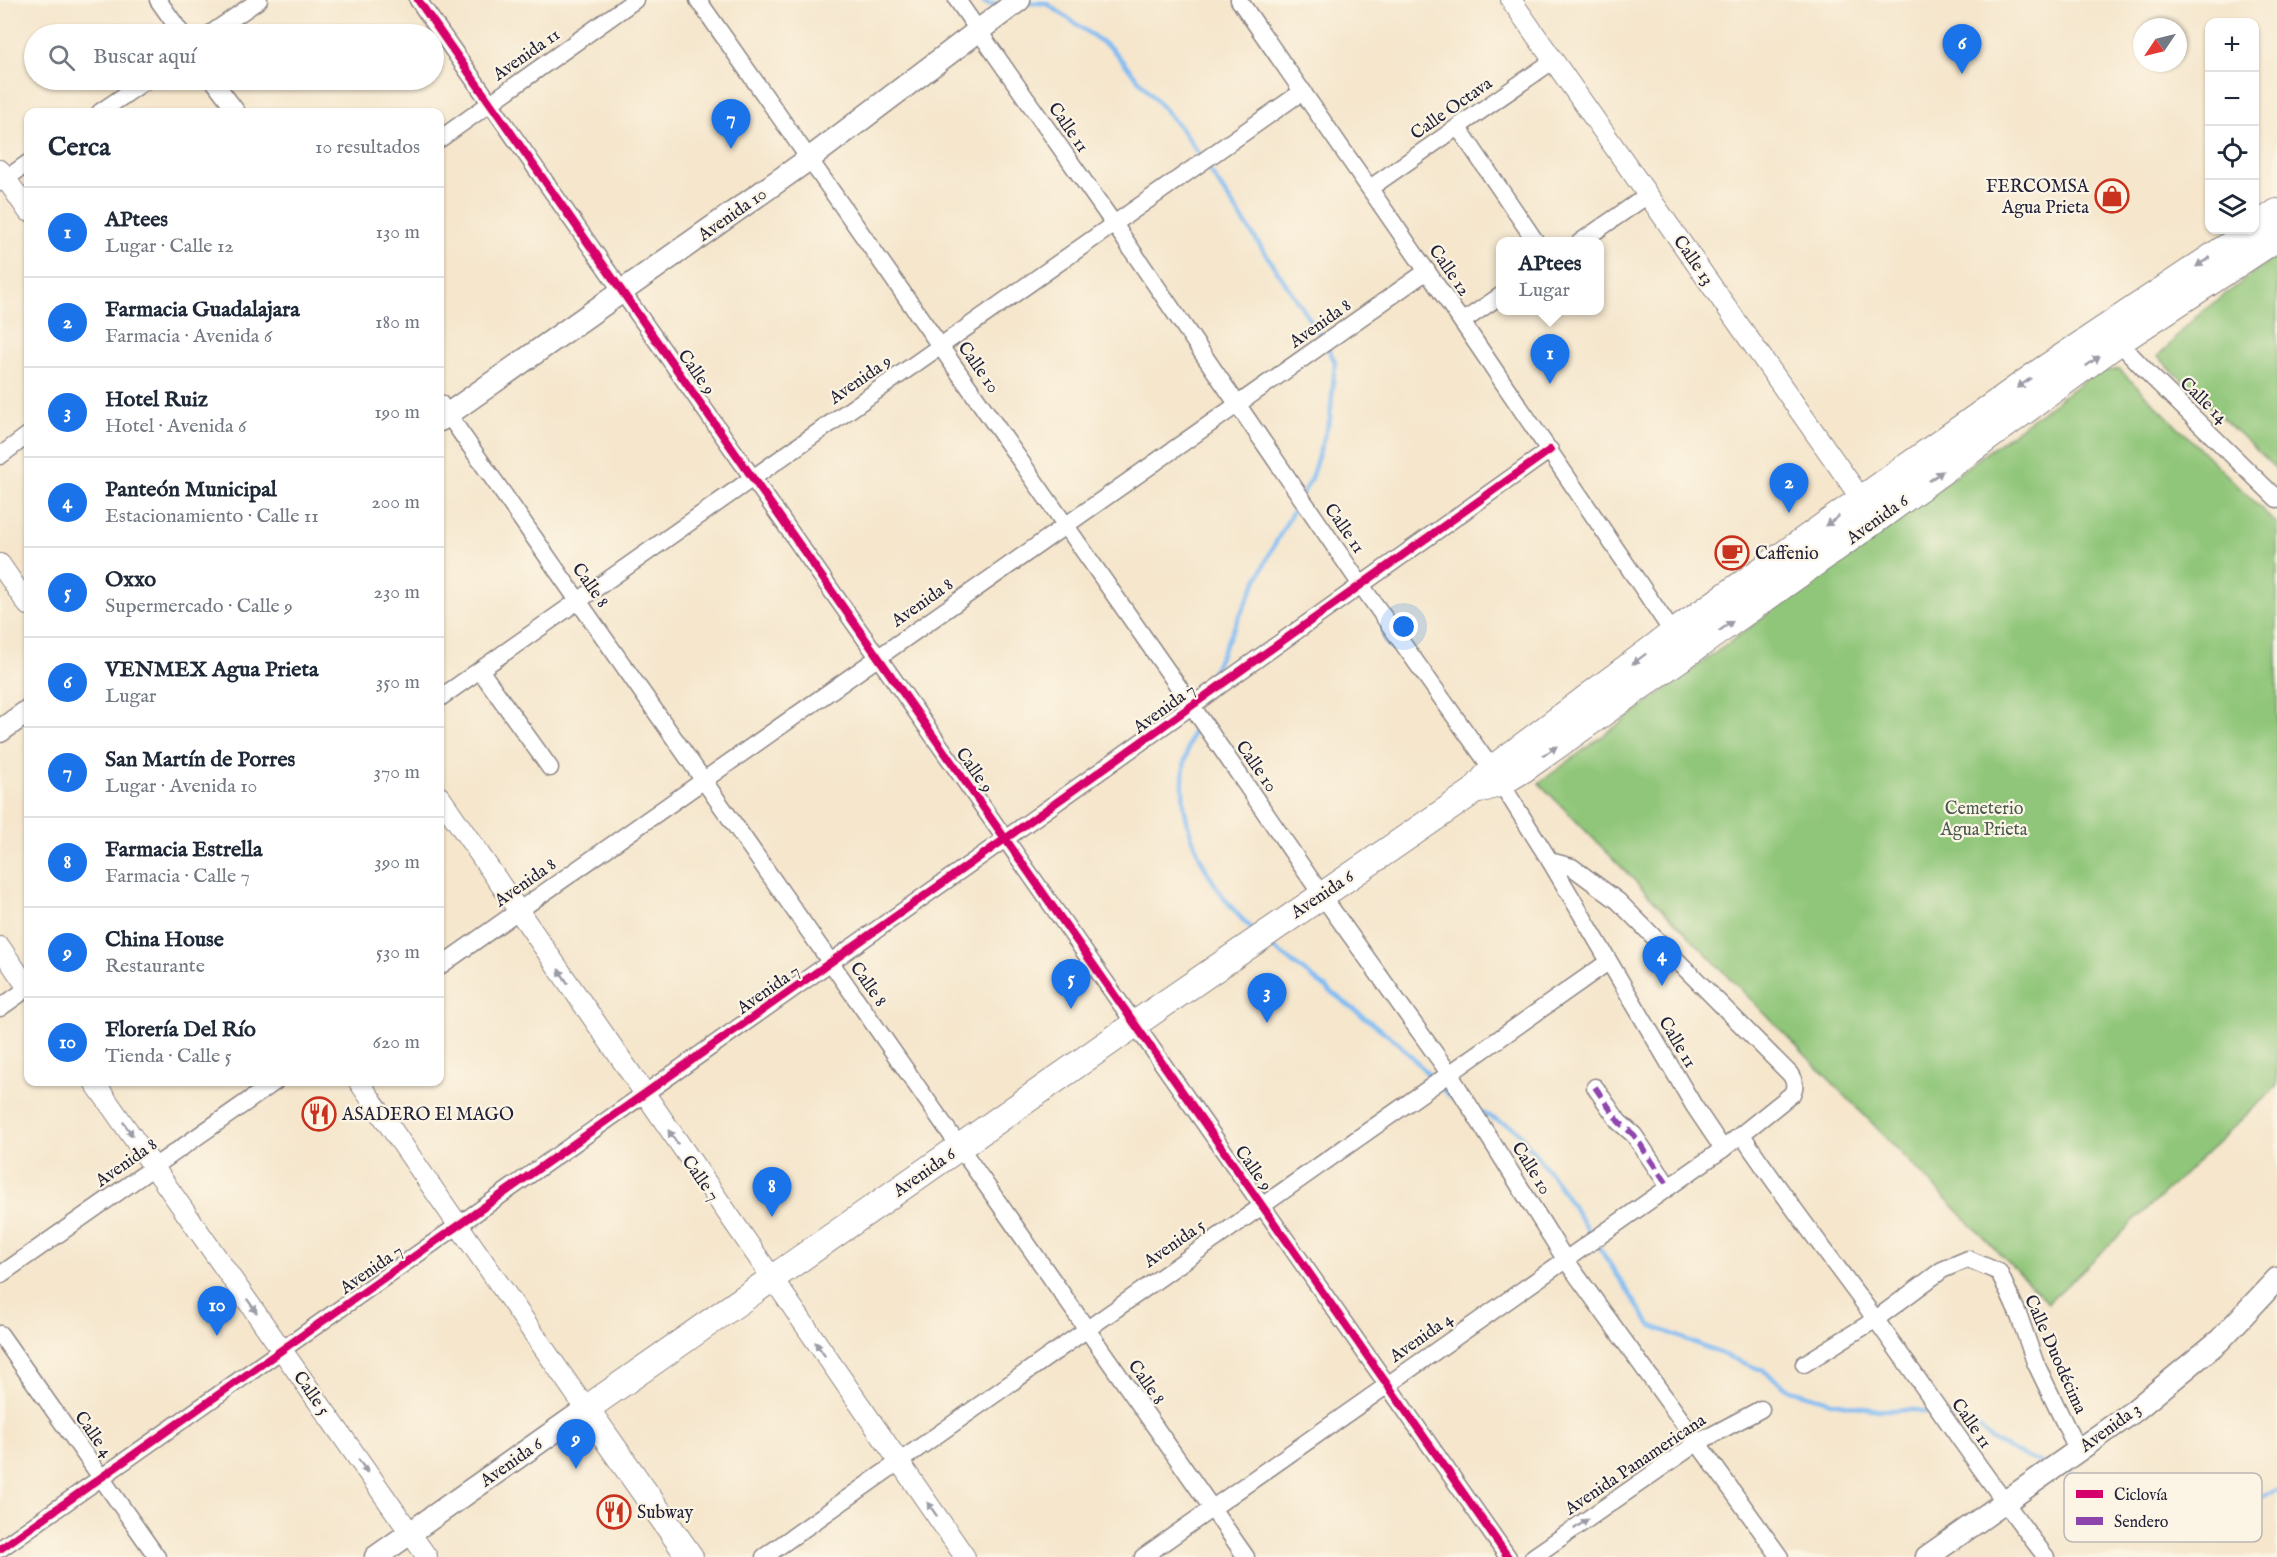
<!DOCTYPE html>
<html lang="es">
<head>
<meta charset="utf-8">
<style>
	:root { --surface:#fff; --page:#f6f6f7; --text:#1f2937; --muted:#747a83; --line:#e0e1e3; --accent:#1a73e8 }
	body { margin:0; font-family:"IM FELL English",serif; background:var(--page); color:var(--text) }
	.controls { position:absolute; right:18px; top:18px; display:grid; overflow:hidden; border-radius:12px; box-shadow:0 2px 4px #0004 }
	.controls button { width:54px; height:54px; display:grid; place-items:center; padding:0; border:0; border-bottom:2px solid var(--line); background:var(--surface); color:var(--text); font:30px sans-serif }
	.compass { position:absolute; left:2133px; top:18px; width:54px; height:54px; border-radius:50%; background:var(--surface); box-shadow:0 2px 4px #0004; rotate:235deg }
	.you { position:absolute; left:1404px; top:627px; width:21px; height:21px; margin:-15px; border:4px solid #fff; border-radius:50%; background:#1a73e8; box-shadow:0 0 0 9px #1a73e833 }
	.badge { display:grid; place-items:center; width:39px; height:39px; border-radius:50%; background:var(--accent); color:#fff; font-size:20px; font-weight:700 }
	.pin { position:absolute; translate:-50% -50px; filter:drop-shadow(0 2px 3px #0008) }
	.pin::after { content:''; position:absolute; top:32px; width:21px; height:18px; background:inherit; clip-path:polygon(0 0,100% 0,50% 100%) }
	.popup { position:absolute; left:1496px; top:237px; width:108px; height:78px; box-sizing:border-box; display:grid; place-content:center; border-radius:12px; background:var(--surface); filter:drop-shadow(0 2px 4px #0005); font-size:20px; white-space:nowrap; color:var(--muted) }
	.popup b { font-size:22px; color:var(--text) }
	.popup::after { content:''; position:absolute; left:50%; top:100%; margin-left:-12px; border:12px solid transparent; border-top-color:var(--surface) }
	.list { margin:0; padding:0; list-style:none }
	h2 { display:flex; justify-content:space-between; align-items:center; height:78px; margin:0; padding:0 24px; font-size:26px }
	h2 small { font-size:20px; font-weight:400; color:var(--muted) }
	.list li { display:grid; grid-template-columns:39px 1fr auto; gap:18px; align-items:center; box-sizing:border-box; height:90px; padding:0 24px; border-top:2px solid var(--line) }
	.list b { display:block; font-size:22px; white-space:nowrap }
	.list p { margin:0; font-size:20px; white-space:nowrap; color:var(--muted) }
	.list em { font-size:20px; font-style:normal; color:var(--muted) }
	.icon { flex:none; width:33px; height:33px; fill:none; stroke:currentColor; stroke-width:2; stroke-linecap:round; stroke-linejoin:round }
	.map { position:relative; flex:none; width:2277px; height:1557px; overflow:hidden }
	.search { position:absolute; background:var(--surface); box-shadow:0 2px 4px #0004; left:24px; top:24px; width:420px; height:66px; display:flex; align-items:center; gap:15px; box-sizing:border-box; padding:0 21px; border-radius:33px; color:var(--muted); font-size:22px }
	.panel { position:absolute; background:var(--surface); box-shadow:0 2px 4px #0004; left:24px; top:108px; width:420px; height:978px; border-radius:12px }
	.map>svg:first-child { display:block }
</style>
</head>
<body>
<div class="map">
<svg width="2277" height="1557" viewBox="0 0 2277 1557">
	<rect width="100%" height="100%" fill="#fcf5e5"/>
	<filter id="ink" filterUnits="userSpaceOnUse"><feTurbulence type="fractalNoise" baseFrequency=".0167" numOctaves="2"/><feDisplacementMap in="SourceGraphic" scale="12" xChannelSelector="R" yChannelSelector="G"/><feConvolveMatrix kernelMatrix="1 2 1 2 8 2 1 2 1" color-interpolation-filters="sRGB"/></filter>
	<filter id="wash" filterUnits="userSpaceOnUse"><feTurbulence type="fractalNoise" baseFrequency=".008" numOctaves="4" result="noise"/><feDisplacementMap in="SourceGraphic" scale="24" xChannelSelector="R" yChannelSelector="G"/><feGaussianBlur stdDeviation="1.35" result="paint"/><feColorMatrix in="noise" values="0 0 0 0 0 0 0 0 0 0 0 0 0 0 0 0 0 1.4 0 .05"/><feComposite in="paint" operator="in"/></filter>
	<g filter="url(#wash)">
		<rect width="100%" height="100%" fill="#f5e6cc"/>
		<g fill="#90c679" stroke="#59745a" stroke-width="1.5">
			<polygon points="2277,256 2277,470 2158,357 2196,316"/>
			<polygon points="2119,369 2277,524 2277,1086 2048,1303 1539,783 2093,374"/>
		</g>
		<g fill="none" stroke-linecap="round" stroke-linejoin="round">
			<g stroke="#81bcf3" stroke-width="4.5">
				<polyline points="982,0 987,4 999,4"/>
				<polyline points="1026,3 1046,3 1112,49 1183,131 1323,339"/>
				<polyline points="1303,493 1311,478 1330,419 1335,362 1327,346"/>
				<polyline points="1207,689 1211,675 1271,551 1299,500"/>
				<path d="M1197,719C1190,740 1183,760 1183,782C1181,837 1215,895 1254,931"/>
				<polyline points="1267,943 1397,1042 1434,1080"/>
				<polyline points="1440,1086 1453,1099 1461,1103"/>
				<polyline points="1480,1112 1516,1129 1558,1184 1592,1236"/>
				<polyline points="1596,1243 1650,1325 1764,1371 1790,1390 1832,1402 1879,1410 1916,1410 1937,1414"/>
				<polyline points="1951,1417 1971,1421 1995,1442 2028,1458 2047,1465"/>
				<polyline points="2063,1470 2086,1478 2158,1512 2230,1509 2277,1490"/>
			</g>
		</g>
	</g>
	<g filter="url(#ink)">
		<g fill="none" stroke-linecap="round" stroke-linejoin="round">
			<g stroke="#8c8484" stroke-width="19">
				<g id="minor">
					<polyline points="158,0 182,34"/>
					<polyline points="418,0 1508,1557"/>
					<polyline points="698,0 1192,706 1321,894 1449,1073 1565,1259 1780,1557"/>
					<polyline points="957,0 1114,224 1361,585 1492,769 1550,861 1694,1106 1723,1149"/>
					<polyline points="1239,0 1462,322 1673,633 1679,639"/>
					<polyline points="210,34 259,0"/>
					<polyline points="213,80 237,112"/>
					<polyline points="100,112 147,80"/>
					<polyline points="1458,127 1536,242"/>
					<polyline points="440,139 635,0"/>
					<polyline points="0,183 28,163"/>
					<polyline points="1370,188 1554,60"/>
					<polyline points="1580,242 1648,195"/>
					<polyline points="1462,322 1500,296"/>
					<polyline points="2114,337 2151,376 2277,499"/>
					<polyline points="440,403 1246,1557"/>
					<polyline points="0,456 28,435"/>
					<polyline points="480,670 550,768"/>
					<polyline points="440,698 1303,91"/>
					<polyline points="440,966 1427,271"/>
					<polyline points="0,1008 28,988"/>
					<polyline points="1595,1087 1619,1122 1634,1135 1669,1187"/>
					<path d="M1742,1135C1784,1198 1831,1258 1876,1320C1933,1399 1986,1480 2046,1557"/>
					<polyline points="0,1275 275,1082"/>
					<polyline points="0,1334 157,1557"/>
					<polyline points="1804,1364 1876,1319 1942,1270 1968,1259 1999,1272 2019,1316 2035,1362 2078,1451"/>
					<polyline points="0,1549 1005,839 1550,450"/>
					<polyline points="764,1557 1608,962"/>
					<path d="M1143,1557L1723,1149L1792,1094C1796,1085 1795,1082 1790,1074L1618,901L1572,867L1550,861"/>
					<polyline points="1533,1557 1697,1443 1761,1409"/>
				</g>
			</g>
			<g stroke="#8c8484" stroke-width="22">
				<g id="tertiary">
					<polyline points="1511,0 1869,510"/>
					<polyline points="0,170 28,211"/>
					<polyline points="0,564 28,605"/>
					<polyline points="440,797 965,1557"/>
					<polyline points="0,947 28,988"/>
					<polyline points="94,1082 427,1557"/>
					<polyline points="359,1082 586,1409"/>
				</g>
			</g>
			<g stroke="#8c8484" stroke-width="25">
				<g id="secondary">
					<polyline points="440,420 809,159 1019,0"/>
					<polyline points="0,731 28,711"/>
					<polyline points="376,1557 586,1409"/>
					<polyline points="1927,1557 2134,1411 2220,1340 2277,1279"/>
				</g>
			</g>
			<g stroke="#8c8484" stroke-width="28">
				<g id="primary">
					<polyline points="2254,228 2277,212"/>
					<polyline points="1479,790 1501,783 1524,769 1876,520 2119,342 2277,238"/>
					<polyline points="690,1557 586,1409 1135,1024 1474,791 1492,769 1673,633 2041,371 2252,230"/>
				</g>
			</g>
			<use href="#minor" stroke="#fff" stroke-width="16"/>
			<use href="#tertiary" stroke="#fff" stroke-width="20"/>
			<use href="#secondary" stroke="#fff" stroke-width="22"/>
			<use href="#primary" stroke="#fff" stroke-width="26"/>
			<polyline stroke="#8e44ad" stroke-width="6" stroke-dasharray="12 6" stroke-linecap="butt" points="1595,1087 1619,1122 1634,1135 1669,1187"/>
			<g stroke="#fcf5e5" stroke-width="11">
				<g id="cycleway">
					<polyline points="418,0 1508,1557"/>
					<polyline points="0,1549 1005,839 1550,450"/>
				</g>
			</g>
			<use href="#cycleway" stroke="#d6006c" stroke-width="8"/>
		</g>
		<defs><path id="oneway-solid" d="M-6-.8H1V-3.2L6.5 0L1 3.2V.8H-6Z" transform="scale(1.5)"/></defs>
		<g fill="#9c9ca7">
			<use href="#oneway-solid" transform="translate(2203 262) rotate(146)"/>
			<use href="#oneway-solid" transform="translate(2093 361) rotate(-36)"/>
			<use href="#oneway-solid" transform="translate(2024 383) rotate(144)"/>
			<use href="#oneway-solid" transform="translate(1936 476) rotate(-36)"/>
			<use href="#oneway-solid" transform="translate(1832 521) rotate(145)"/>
			<use href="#oneway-solid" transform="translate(1726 626) rotate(-35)"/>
			<use href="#oneway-solid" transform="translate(1639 659) rotate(143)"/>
			<use href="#oneway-solid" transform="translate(1550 751) rotate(-35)"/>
			<use href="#oneway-solid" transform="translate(563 976) rotate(-124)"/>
			<use href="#oneway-solid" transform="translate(128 1129) rotate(55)"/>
			<use href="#oneway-solid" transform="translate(673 1137) rotate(-125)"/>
			<use href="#oneway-solid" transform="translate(252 1306) rotate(55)"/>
			<use href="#oneway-solid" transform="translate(820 1349) rotate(-125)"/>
			<use href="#oneway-solid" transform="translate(363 1466) rotate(55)"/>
			<use href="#oneway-solid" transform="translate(932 1509) rotate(-125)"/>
			<use href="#oneway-solid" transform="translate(1581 1524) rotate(-35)"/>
		</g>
	</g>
	<defs>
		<g id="shop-ring" transform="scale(1.725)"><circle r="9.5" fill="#fcf5e5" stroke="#c8321e" stroke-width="1.5"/><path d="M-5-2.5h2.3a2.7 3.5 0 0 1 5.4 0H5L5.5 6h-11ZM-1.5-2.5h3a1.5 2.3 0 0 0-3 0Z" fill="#c8321e"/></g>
		<g id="cafe-ring" transform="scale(1.725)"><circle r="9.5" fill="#fcf5e5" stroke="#c8321e" stroke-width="1.5"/><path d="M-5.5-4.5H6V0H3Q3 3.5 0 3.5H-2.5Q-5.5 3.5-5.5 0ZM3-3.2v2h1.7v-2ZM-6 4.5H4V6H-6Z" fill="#c8321e"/></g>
		<g id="restaurant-ring" transform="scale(1.725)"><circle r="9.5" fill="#fcf5e5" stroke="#c8321e" stroke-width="1.5"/><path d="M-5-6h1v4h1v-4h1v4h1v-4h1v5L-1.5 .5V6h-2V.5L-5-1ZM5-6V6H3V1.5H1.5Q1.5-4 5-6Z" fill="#c8321e"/></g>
	</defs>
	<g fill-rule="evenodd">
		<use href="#shop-ring" x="2112" y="196"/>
		<use href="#cafe-ring" x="1732" y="553"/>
		<use href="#restaurant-ring" x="319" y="1114"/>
		<use href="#restaurant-ring" x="614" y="1512"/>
	</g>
	<g text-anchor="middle" stroke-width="4.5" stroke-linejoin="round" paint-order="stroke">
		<g font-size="18" fill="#22223b" stroke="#fcf5e5">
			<text transform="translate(526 54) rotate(-35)" y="6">Avenida 11</text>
			<text transform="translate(1451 108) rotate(-35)" y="6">Calle Octava</text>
			<text transform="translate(1069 127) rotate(55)" y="6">Calle 11</text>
			<text transform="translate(732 214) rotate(-35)" y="6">Avenida 10</text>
			<text transform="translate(1694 260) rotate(55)" y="6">Calle 13</text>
			<text transform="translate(1450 270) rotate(55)" y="6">Calle 12</text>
			<text transform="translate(1320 323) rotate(-35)" y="6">Avenida 8</text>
			<text transform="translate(979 367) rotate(55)" y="6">Calle 10</text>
			<text transform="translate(697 372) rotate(55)" y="6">Calle 9</text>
			<text transform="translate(860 379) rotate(-35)" y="6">Avenida 9</text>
			<text transform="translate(2204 400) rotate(44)" y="6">Calle 14</text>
			<text transform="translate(1877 519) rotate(-36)" y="6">Avenida 6</text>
			<text transform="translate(1345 528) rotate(55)" y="6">Calle 11</text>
			<text transform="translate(591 585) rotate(55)" y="6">Calle 8</text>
			<text transform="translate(922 602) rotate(-35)" y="6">Avenida 8</text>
			<text transform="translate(1164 708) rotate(-36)" y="6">Avenida 7</text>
			<text transform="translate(1257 766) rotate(55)" y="6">Calle 10</text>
			<text transform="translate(975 770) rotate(55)" y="6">Calle 9</text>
			<text transform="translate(525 882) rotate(-35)" y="6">Avenida 8</text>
			<text transform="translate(1322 894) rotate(-34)" y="6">Avenida 6</text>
			<text transform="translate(869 984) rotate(55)" y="6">Calle 8</text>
			<text transform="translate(768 989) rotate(-35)" y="6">Avenida 7</text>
			<text transform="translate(1678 1042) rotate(59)" y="6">Calle 11</text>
			<text transform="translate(126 1162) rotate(-35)" y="6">Avenida 8</text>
			<text transform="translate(1254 1168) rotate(55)" y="6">Calle 9</text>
			<text transform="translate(1532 1168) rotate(58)" y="6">Calle 10</text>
			<text transform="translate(924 1172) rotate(-35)" y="6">Avenida 6</text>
			<text transform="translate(701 1178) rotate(55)" y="6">Calle 7</text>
			<text transform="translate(1174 1243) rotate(-35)" y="6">Avenida 5</text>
			<text transform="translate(371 1269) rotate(-35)" y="6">Avenida 7</text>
			<text transform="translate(1421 1337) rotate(-35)" y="6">Avenida 4</text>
			<text transform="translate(2056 1354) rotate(66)" y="6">Calle Duodécima</text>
			<text transform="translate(1147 1382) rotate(55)" y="6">Calle 8</text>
			<text transform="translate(312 1393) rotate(55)" y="6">Calle 5</text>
			<text transform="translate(1972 1423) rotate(55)" y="6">Calle 11</text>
			<text transform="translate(2110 1427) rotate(-36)" y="6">Avenida 3</text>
			<text transform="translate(94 1434) rotate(55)" y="6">Calle 4</text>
			<text transform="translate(511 1462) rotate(-35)" y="6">Avenida 6</text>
			<text transform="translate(1635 1464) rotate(-34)" y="6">Avenida Panamericana</text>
		</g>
		<g font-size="18" fill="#22223b" stroke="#fcf5e5" text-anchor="start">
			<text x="2089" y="192" text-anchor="end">FERCOMSA<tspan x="2089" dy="21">Agua Prieta</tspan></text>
			<text x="1755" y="559">Caffenio</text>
			<text x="342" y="1120">ASADERO El MAGO</text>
			<text x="637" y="1518">Subway</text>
		</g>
		<g font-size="18" fill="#485b51" stroke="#fcf5e5">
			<text x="1984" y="814">Cemeterio<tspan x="1984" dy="21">Agua Prieta</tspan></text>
		</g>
	</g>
	<rect x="2064" y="1473" width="198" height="69" rx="9" fill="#fcf5e5" stroke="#bbb6b2" stroke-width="1.5"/>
	<rect x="2076" y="1490" width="27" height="8" fill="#d6006c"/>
	<rect x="2076" y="1517" width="27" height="8" fill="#8e44ad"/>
	<g font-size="16" fill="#22223b">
		<text x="2114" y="1500">Ciclovía</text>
		<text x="2114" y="1527">Sendero</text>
	</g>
</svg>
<div class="controls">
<button>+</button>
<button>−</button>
<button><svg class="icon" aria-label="locate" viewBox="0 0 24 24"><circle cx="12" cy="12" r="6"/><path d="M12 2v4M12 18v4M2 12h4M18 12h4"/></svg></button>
<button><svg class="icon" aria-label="layers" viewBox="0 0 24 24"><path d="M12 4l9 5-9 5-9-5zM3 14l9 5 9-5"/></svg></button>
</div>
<svg class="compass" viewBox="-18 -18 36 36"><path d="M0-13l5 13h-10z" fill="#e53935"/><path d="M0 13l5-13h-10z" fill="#747a83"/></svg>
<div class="you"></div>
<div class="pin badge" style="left:1550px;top:384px">1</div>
<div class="popup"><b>APtees</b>Lugar</div>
<div class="pin badge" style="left:1789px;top:513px">2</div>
<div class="pin badge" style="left:1267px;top:1023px">3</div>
<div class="pin badge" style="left:1662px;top:986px">4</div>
<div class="pin badge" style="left:1071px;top:1009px">5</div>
<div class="pin badge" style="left:1962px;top:74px">6</div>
<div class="pin badge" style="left:731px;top:149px">7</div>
<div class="pin badge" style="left:772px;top:1217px">8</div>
<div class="pin badge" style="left:576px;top:1469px">9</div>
<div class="pin badge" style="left:217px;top:1336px">10</div>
<div class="search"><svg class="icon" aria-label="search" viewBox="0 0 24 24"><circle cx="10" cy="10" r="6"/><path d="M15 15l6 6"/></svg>Buscar aquí</div>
<section class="panel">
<h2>Cerca<small>10 resultados</small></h2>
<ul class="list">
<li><span class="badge">1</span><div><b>APtees</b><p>Lugar · Calle 12</p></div><em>130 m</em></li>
<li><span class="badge">2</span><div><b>Farmacia Guadalajara</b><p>Farmacia · Avenida 6</p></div><em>180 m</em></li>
<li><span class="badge">3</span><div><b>Hotel Ruiz</b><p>Hotel · Avenida 6</p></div><em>190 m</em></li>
<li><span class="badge">4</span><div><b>Panteón Municipal</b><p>Estacionamiento · Calle 11</p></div><em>200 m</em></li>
<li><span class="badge">5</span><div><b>Oxxo</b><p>Supermercado · Calle 9</p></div><em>230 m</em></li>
<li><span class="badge">6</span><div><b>VENMEX Agua Prieta</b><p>Lugar</p></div><em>350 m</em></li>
<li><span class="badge">7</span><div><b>San Martín de Porres</b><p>Lugar · Avenida 10</p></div><em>370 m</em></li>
<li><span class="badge">8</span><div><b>Farmacia Estrella</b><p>Farmacia · Calle 7</p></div><em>390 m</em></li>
<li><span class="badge">9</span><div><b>China House</b><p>Restaurante</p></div><em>530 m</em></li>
<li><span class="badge">10</span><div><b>Florería Del Río</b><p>Tienda · Calle 5</p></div><em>620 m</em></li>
</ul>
</section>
</div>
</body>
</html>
